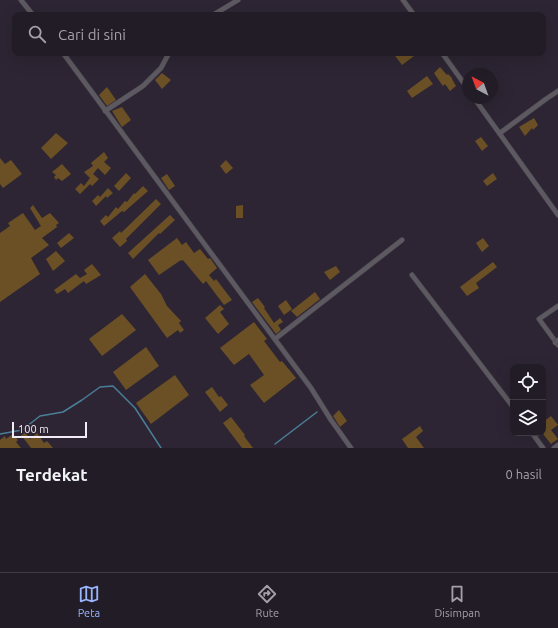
<!DOCTYPE html>
<html lang="id">
<head>
<meta charset="utf-8">
<style>
	:root { --surface:#221c26; --page:#2e2932; --text:#f1f3f6; --muted:#a2a1a7; --line:#3f3a43; --accent:#99b5fd }
	body { margin:0; font-family:Ubuntu,sans-serif; background:var(--page); color:var(--text) }
	.controls { position:absolute; right:12px; bottom:12px; display:grid; overflow:hidden; border-radius:8px; box-shadow:0 4px 16px #0002 }
	.controls button { width:36px; height:36px; display:grid; place-items:center; padding:0; border:0; border-bottom:1px solid var(--line); background:var(--surface); color:var(--text); font:20px sans-serif }
	.compass { position:absolute; left:462px; top:68px; width:36px; height:36px; border-radius:50%; background:var(--surface); box-shadow:0 4px 16px #0002; rotate:319deg }
	.scale { position:absolute; left:12px; bottom:10px; width:75px; box-sizing:border-box; padding-left:4px; border:2px solid #f0ebf4; border-top:0; font-size:11px; line-height:14px; white-space:nowrap; color:#f0ebf4; -webkit-text-stroke:3px #2d2533; paint-order:stroke }
	.list { margin:0; padding:0; list-style:none }
	h2 { display:flex; justify-content:space-between; align-items:center; height:52px; margin:0; padding:0 16px; font-size:17px }
	h2 small { font-size:13px; font-weight:400; color:var(--muted) }
	.icon { flex:none; width:22px; height:22px; fill:none; stroke:currentColor; stroke-width:2; stroke-linecap:round; stroke-linejoin:round }
	.map { position:relative; flex:none; width:558px; height:448px; overflow:hidden }
	.search { position:absolute; background:var(--surface); box-shadow:0 4px 16px #0002; left:12px; right:12px; top:12px; height:44px; display:flex; align-items:center; gap:10px; box-sizing:border-box; padding:0 14px; border-radius:8px; color:var(--muted); font-size:15px }
	.sheet { height:124px; background:var(--surface) }
	nav { display:flex; justify-content:space-around; align-items:center; box-sizing:border-box; height:56px; border-top:1px solid var(--line); background:var(--surface); font-size:11px; color:var(--muted) }
	nav a { display:grid; justify-items:center; gap:2px }
	nav .on { color:var(--accent) }
	.map>svg:first-child { display:block }
</style>
</head>
<body>
<div class="map">
<svg width="558" height="448" viewBox="0 0 558 448">
	<rect width="100%" height="100%" fill="#2d2533"/>
	<g fill="none" stroke-linecap="round" stroke-linejoin="round">
		<g stroke="#497f97" stroke-width="1.5">
			<polyline points="0,434 22,430 40,416 63,412 82,400 100,387 113,386 135,408 161,448"/>
			<polyline points="275,444 317,412"/>
		</g>
	</g>
	<g fill="#6b5026">
		<polygon points="393,53 418,53 402,65"/>
		<polygon points="440,67 447,75 448,74 452,78 452,79 456,86 450,91 445,84 443,86 440,82 434,73"/>
		<polygon points="162,73 171,80 162,89 155,80"/>
		<polygon points="427,76 433,84 412,98 407,91"/>
		<polygon points="107,87 116,100 107,106 99,95"/>
		<polygon points="122,107 131,120 122,127 112,111"/>
		<polygon points="534,118 538,125 533,130 532,128 525,136 519,127"/>
		<polygon points="56,133 68,143 51,159 41,148"/>
		<polygon points="481,137 488,146 482,151 475,141"/>
		<polygon points="104,152 108,158 104,162 111,168 105,175 98,168 93,174 99,179 92,186 90,184 80,194 75,189 81,183 84,186 90,178 84,172 93,166 91,163"/>
		<polygon points="0,158 5,164 11,160 22,174 3,188 0,184"/>
		<polygon points="226,160 233,168 226,174 220,166"/>
		<polygon points="62,164 71,174 62,181 58,178 56,180 54,177 56,175 52,172"/>
		<polygon points="126,173 131,178 119,191 114,186"/>
		<polygon points="493,173 497,179 487,186 483,181"/>
		<polygon points="167,174 175,186 169,190 161,178"/>
		<polygon points="143,186 148,191 124,212 122,211 104,226 100,221 106,215 108,217 116,207 118,209 125,201 127,202 134,193 135,194"/>
		<polygon points="108,188 113,193 107,198 106,196 96,206 92,201 98,195 100,197"/>
		<polygon points="156,199 161,204 126,239 127,241 120,247 112,238 120,231 121,233"/>
		<polygon points="33,205 42,218 50,213 59,223 56,225 57,227 42,238 49,245 31,258 40,274 0,302 0,233 10,226 8,223 23,213 35,230 41,226 30,208"/>
		<polygon points="243,205 243,218 236,218 236,206"/>
		<polygon points="170,215 175,220 160,234 159,233 133,259 128,253"/>
		<polygon points="69,233 74,238 61,248 57,243"/>
		<polygon points="177,238 182,245 186,242 194,253 200,249 208,259 210,258 217,268 209,275 214,281 216,279 232,300 224,305 206,281 203,284 183,260 182,261 181,260 159,275 148,260"/>
		<polygon points="483,238 489,246 482,252 476,243"/>
		<polygon points="56,251 65,261 53,271 46,259"/>
		<polygon points="493,262 497,267 476,283 479,288 467,296 460,287"/>
		<polygon points="92,264 101,275 86,284 84,281 68,293 65,289 57,294 54,290 76,274 80,278 87,274 84,270"/>
		<polygon points="336,266 340,272 330,280 324,272"/>
		<polygon points="145,274 161,294 167,306 181,321 179,323 184,330 180,333 178,330 167,338 130,287"/>
		<polygon points="315,292 320,299 297,317 291,311"/>
		<polygon points="258,298 265,307 264,308 274,323 280,318 283,322 278,325 281,330 276,334 252,302"/>
		<polygon points="286,300 292,309 284,315 278,306"/>
		<polygon points="220,305 224,309 220,312 229,324 218,334 205,318"/>
		<polygon points="122,314 136,330 102,356 89,339"/>
		<polygon points="254,322 267,339 264,341 280,362 282,361 296,378 264,403 250,385 264,375 249,354 234,365 220,348"/>
		<polygon points="146,347 159,366 126,390 113,372"/>
		<polygon points="175,375 189,395 151,424 136,403"/>
		<polygon points="212,387 219,397 221,396 228,405 220,412 205,392"/>
		<polygon points="339,410 347,421 340,427 333,416"/>
		<polygon points="551,416 558,425 551,430 558,439 551,444 543,434 543,422"/>
		<polygon points="231,417 245,435 244,436 253,448 242,448 223,423"/>
		<polygon points="420,426 423,431 416,437 424,448 408,448 402,439"/>
		<polygon points="25,432 30,439 37,433 44,443 47,441 53,448 31,448 21,435"/>
		<polygon points="13,434 18,440 16,442 21,448 0,448 0,440 5,436 6,439"/>
	</g>
	<g fill="none" stroke-linecap="round" stroke-linejoin="round">
		<g stroke="#48414e" stroke-width="5.5">
			<g id="street">
				<polyline points="21,0 33,15"/>
				<polyline points="403,0 414,15"/>
				<polyline points="213,15 238,0"/>
				<polyline points="63,53 311,388 331,420 351,448"/>
				<polyline points="442,53 468,89"/>
				<polyline points="474,98 558,215"/>
				<polyline points="105,111 143,86 161,68 169,53"/>
				<polyline points="500,133 546,99 558,91"/>
				<polyline points="412,275 513,407"/>
				<polyline points="558,306 539,319 558,345"/>
				<polyline points="275,339 402,240"/>
				<polyline points="532,433 543,448"/>
				<polyline points="554,448 558,445"/>
			</g>
		</g>
		<use href="#street" stroke="#5d5960" stroke-width="4.5"/>
		<g stroke="#48414e" stroke-width="5.5" stroke-linecap="butt">
			<polyline id="street-bridge" points="555,343 558,340"/>
		</g>
		<use href="#street-bridge" stroke="#5d5960" stroke-width="4.5"/>
	</g>
</svg>
<div class="controls">
<button><svg class="icon" aria-label="locate" viewBox="0 0 24 24"><circle cx="12" cy="12" r="6"/><path d="M12 2v4M12 18v4M2 12h4M18 12h4"/></svg></button>
<button><svg class="icon" aria-label="layers" viewBox="0 0 24 24"><path d="M12 4l9 5-9 5-9-5zM3 14l9 5 9-5"/></svg></button>
</div>
<svg class="compass" viewBox="-18 -18 36 36"><path d="M0-13l5 13h-10z" fill="#e53935"/><path d="M0 13l5-13h-10z" fill="#a2a1a7"/></svg>
<div class="scale">100 m</div>
<div class="search"><svg class="icon" aria-label="search" viewBox="0 0 24 24"><circle cx="10" cy="10" r="6"/><path d="M15 15l6 6"/></svg>Cari di sini</div>
</div>
<section class="sheet">
<h2>Terdekat<small>0 hasil</small></h2>
<ul class="list">
</ul>
</section>
<nav>
<a class="on"><svg class="icon" aria-label="map" viewBox="0 0 24 24"><path d="M3 6l6-2 6 2 6-2v14l-6 2-6-2-6 2zM9 4v14M15 6v14"/></svg>Peta</a>
<a><svg class="icon" aria-label="directions" viewBox="0 0 24 24"><path d="M12 3l9 9-9 9-9-9zM9 14v-3h6M13 9l2 2-2 2"/></svg>Rute</a>
<a><svg class="icon" aria-label="saved" viewBox="0 0 24 24"><path d="M7 4h10v16l-5-4-5 4z"/></svg>Disimpan</a>
</nav>
</body>
</html>
